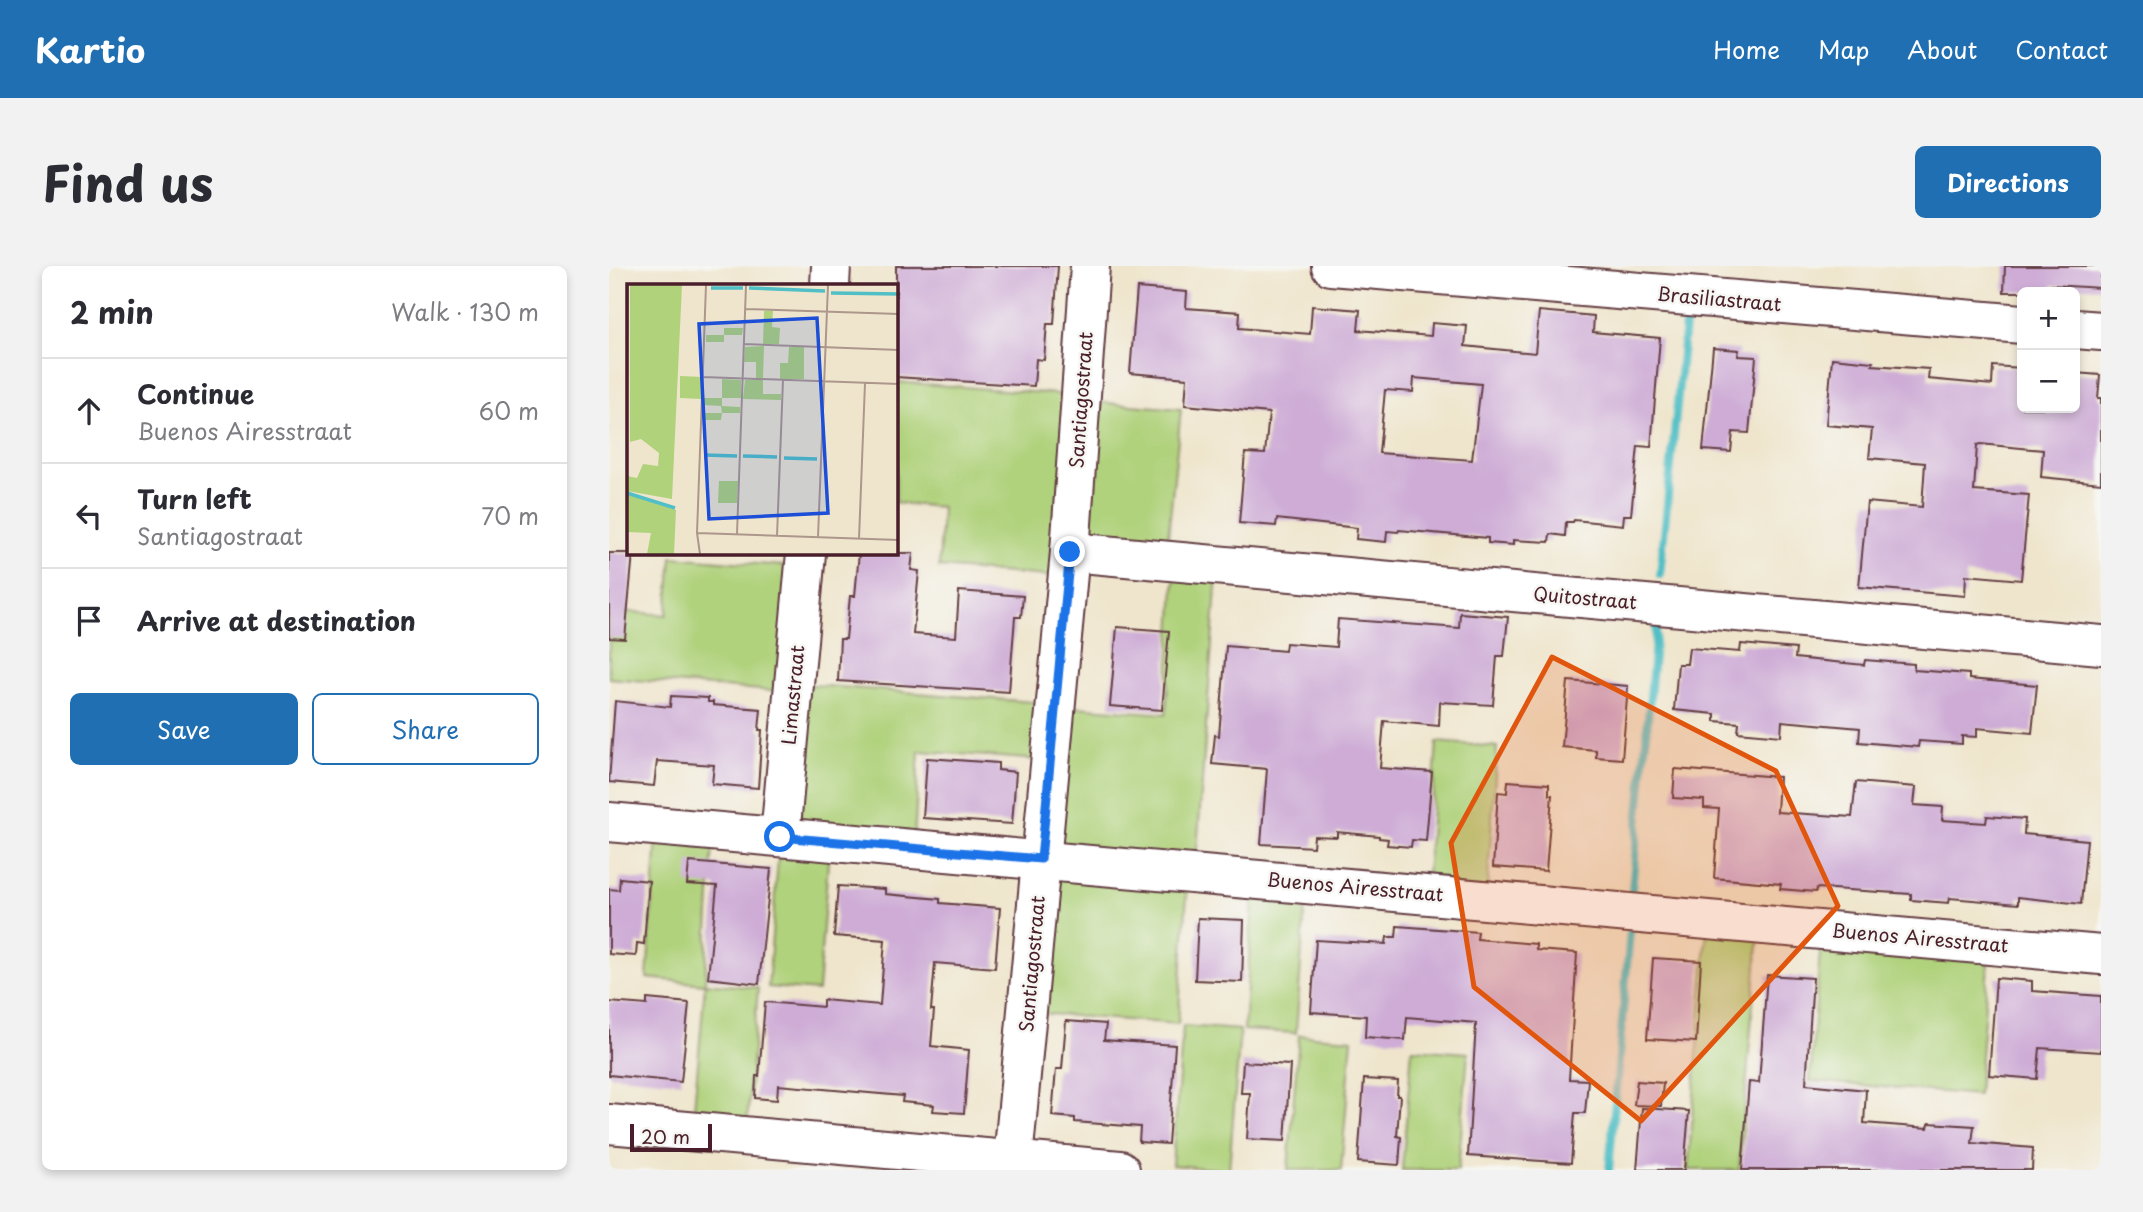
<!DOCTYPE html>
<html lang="en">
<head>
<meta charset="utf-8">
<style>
	:root { --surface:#fff; --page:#f2f2f3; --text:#2b2b33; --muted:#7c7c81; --line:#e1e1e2; --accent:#1f6fb2 }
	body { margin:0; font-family:"Playpen Sans",sans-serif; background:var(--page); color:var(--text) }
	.controls { position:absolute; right:21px; top:21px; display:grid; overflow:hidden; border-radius:10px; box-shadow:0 4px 10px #0003 }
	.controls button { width:63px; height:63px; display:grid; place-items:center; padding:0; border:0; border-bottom:2px solid var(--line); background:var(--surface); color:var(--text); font:35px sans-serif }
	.scale { position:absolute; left:21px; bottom:18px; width:82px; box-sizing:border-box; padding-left:7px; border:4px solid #4a1f2b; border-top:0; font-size:19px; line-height:24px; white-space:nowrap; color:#4a1f2b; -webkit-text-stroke:5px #f6f6f2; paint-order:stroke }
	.stop { position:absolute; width:21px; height:21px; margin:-16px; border:5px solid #1a73e8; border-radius:50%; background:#fff }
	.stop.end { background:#1a73e8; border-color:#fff; box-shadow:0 2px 7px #0008 }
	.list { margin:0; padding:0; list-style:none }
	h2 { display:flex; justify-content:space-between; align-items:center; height:91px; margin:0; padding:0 28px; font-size:30px }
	h2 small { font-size:23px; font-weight:400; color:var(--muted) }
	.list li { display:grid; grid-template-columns:46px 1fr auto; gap:21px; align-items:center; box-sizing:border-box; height:105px; padding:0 28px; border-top:2px solid var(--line) }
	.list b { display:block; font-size:26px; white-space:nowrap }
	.list p { margin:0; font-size:23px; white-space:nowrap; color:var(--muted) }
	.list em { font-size:23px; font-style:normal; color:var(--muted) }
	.actions { display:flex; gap:14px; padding:21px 28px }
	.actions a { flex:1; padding:16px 0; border:2px solid var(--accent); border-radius:10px; text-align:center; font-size:24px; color:var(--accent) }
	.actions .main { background:var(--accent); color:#fff }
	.icon { flex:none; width:38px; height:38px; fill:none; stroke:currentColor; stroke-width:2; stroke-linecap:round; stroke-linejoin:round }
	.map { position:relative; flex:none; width:1492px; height:904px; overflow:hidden; border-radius:10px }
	header { display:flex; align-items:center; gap:42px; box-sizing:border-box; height:98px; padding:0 35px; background:var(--accent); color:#fff }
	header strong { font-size:33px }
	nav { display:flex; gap:38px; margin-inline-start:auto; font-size:24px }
	.intro { display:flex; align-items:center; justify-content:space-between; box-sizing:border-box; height:168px; padding:0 42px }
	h1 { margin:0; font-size:49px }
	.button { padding:18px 32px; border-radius:10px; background:var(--accent); color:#fff; font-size:24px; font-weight:700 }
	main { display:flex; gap:42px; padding:0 42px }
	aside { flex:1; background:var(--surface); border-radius:10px; box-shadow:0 4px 10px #0003 }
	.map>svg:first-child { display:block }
</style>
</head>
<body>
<header>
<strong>Kartio</strong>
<nav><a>Home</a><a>Map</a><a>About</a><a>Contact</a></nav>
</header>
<div class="intro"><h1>Find us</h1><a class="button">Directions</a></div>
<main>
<aside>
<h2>2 min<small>Walk · 130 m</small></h2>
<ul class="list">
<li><svg class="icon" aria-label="ahead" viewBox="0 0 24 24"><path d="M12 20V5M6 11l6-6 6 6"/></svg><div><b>Continue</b><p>Buenos Airesstraat</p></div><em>60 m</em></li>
<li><svg class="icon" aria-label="left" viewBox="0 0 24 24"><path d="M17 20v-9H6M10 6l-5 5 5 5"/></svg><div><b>Turn left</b><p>Santiagostraat</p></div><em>70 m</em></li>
<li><svg class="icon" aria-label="arrive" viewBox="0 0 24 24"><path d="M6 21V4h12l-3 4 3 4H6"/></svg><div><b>Arrive at destination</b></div></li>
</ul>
<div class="actions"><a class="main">Save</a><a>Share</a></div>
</aside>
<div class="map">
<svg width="1492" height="904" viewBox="0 0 1492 904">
	<rect width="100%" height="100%" fill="#f6f6f2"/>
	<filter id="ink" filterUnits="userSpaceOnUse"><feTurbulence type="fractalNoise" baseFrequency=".0143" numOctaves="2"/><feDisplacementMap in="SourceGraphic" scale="14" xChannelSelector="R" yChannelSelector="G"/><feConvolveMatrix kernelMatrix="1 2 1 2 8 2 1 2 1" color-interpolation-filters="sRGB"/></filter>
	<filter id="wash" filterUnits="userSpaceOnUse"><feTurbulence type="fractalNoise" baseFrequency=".00686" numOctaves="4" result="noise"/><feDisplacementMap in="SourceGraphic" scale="28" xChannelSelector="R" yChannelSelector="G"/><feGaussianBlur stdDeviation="1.57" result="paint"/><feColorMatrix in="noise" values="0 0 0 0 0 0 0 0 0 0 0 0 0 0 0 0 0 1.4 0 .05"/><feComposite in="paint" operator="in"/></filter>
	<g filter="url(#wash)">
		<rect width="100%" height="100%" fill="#efe5cc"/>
		<g fill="#b0d27b" stroke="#7d7853" stroke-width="2">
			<polygon points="287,116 462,129 449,311 330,301 333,241 287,237"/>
			<polygon points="484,136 572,143 558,281 480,276"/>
			<polygon points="63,291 187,301 176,426 0,412 0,344 58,349"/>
			<polygon points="566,305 608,308 587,599 459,588 445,564 455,440 557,448"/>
			<polygon points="192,418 436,437 431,494 310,485 305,576 191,559"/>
			<polygon points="828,476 888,481 878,627 817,623"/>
			<polygon points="48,573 104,577 96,717 149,722 138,858 84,854 96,718 38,712"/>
			<polygon points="170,580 220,584 209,725 159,721"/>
			<polygon points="440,610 579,613 569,758 428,747"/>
			<polygon points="645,622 697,626 687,767 635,764"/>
			<polygon points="1098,663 1150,667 1130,904 1079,904"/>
			<polygon points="1212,673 1380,686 1369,829 1201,815"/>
			<polygon points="574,760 631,764 620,904 563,899"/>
			<polygon points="690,769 743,773 732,904 679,904"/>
			<polygon points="803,783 859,787 849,904 793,904"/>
		</g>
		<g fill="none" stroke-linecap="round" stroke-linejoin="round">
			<g stroke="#51bfc6" stroke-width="8">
				<polyline points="1051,309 1077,48"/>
				<polyline points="1023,623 1048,356"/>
				<polyline points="1000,904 1021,666"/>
			</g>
		</g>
		<g id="blocks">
			<g fill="#ceacd6" fill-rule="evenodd">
				<polygon points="287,0 449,0 445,58 438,58 435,94 427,93 425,120 287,111"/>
				<polygon points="1396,0 1492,0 1492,22 1443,19 1443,26 1395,26"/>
				<path d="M528,22L578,26L577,42L631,46L630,62L701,68L703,40L751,44L749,64L822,70L823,57L858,60L856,80L926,87L930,45L985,50L984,66L1051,72L1042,181L1029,180L1022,249H1015L1014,259L965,254L964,256H957L956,270L941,268L940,276L904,274V279L879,277V272L790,264L789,266L778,265L777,276L747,273L748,262L668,253L667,260L630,257L636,187L656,188L660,147L576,139L578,112L521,107ZM805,112L872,118L863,194L770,187L776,124L804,126Z"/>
				<polygon points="1104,82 1130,84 1129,90 1147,91 1140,167 1124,166 1122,186 1094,184"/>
				<polygon points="1223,92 1264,96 1263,99 1320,103 1319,113 1383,119 1384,100 1413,102 1413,142 1466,142 1466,107 1491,109 1489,132 1492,132 1492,217 1432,211 1434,184 1371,178 1368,179 1365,225 1420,229 1412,314 1357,309 1356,330 1250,321 1258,236 1313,241 1316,197 1260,192 1263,163 1217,159"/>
				<polygon points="0,287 24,287 16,373 0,372"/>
				<polygon points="250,287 304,287 302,304 310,305 304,368 347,371 350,325 414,330 412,351 406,351 400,426 229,415 231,373 237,373 241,330 246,330"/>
				<polygon points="851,347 899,351 895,390 888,390 884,439 831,436 830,460 775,455 771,502 823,506 817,575 803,574 802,581 778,579 779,573 770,572 770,570 728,566 728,571 705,570 704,581 652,578 658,503 603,498 606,469 610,470 617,380 676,385 677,377 727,381 729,353 850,362"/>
				<polygon points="508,361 560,365 553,444 501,440"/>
				<polygon points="1132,378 1187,383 1186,392 1255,399 1256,394 1305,398 1305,404 1360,408 1360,413 1428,419 1423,467 1368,462 1368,471 1353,470 1353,478 1310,475 1309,481 1250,476 1251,462 1173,455 1172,470 1129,466 1130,457 1106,455 1106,448 1065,444 1069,398 1078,398 1080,382 1131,386"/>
				<polygon points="959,415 1019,420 1013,493 987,491 987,484 953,481"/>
				<polygon points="62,430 99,432 99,436 104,436 104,439 152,443 150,464 153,464 149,522 103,518 105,499 48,495 45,520 0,516 6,435 61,441"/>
				<polygon points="318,492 389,497 389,504 407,506 403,558 314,552"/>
				<polygon points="1066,503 1170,511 1168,546 1243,551 1247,516 1307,521 1305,539 1334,541 1333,554 1377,557 1378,550 1416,553 1415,568 1478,574 1472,638 1409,631 1409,638 1341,632 1340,637 1302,634 1302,628 1208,622 1207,626 1171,623 1172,618 1105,612 1110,543 1095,542 1095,534 1064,532"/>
				<polygon points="899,515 940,518 940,529 943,529 937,605 884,601 889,526 898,527"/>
				<polygon points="80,596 162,603 150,718 99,712 108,620 78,618"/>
				<polygon points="11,612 40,615 35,678 28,677 27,690 0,688 0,623 10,624"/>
				<polygon points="229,620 276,623 276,628 331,633 331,637 391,642 386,702 326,697 322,744 325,744 322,780 360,784 355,847 324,845 325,839 293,836 294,830 169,819 168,834 146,832 147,810 150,810 156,736 214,741 214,734 271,739 276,674 225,670"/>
				<polygon points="589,652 635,654 633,716 586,714"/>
				<polygon points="788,660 869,666 868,673 927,678 927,684 968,687 960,813 979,814 976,847 966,847 962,897 859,890 867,757 798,751 796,774 756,771 757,750 702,746 707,674 777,678 778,671 787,671"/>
				<polygon points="1044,692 1092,695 1087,776 1038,773"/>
				<polygon points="1158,709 1204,712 1197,818 1257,824 1255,857 1319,862 1320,857 1365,860 1363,877 1424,882 1423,904 1133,904 1140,816 1150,817"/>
				<polygon points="1387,712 1423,715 1423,725 1492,730 1492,786 1431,782 1428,813 1380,809"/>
				<polygon points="38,733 80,737 72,816 0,809 0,736 38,739"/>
				<polygon points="457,755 497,758 495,774 566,779 559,878 530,876 531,861 466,856 466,852 443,850 447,803 453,803"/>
				<polygon points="634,796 681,799 676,875 638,873 641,827 632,827"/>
				<polygon points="755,813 789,815 788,830 791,830 788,870 792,871 790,899 749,896"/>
				<polygon points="1028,815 1054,817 1052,840 1025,839"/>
				<polygon points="1033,842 1080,845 1075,904 1028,904"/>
			</g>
		</g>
	</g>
	<g filter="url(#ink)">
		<use href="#blocks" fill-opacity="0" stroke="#633d43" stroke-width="2"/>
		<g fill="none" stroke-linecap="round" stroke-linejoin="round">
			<g stroke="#633d43" stroke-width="42">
				<g id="minor">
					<polyline points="722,0 1413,58"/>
					<polyline points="221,19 222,0"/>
					<polyline points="1466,63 1492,65"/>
					<polyline points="461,286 1492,379"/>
					<polyline points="0,556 1492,689"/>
					<polyline points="171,571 197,287"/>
					<polyline points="0,858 511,904"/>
					<polyline points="404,894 461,286 481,0"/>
				</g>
			</g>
			<use href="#minor" stroke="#fff" stroke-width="38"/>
		</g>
	</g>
	<g fill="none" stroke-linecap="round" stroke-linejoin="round" filter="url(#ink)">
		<polyline stroke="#1a73e8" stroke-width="9" points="171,571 432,593 461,286"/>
	</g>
	<path fill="#e0560e" fill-opacity="0.2" stroke="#e0560e" stroke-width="5" stroke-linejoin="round" d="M943,391L1167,505L1229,640L1032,855L865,721L842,577Z"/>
	<g text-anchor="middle" stroke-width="5" stroke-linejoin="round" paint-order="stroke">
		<g font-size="19" fill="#4a1f2b" stroke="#f6f6f2">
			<text transform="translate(1110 33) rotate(5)" y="7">Brasiliastraat</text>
			<text transform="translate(472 134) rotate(-86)" y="7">Santiagostraat</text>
			<text transform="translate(976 332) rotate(5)" y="7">Quitostraat</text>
			<text transform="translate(184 429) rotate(-85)" y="7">Limastraat</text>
			<text transform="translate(746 621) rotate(5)" y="7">Buenos Airesstraat</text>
			<text transform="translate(1311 672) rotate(5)" y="7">Buenos Airesstraat</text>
			<text transform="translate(423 698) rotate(-85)" y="7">Santiagostraat</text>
		</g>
	</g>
	<g transform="translate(18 18)">
		<rect width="271" height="271" fill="#efe5cc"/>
		<path d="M3,1H55L45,215L0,207V192L10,194L16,180L31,182L32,169L14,155L3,158ZM137,27H146L145,43L153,44L152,60H136ZM97,44H116L115,51H97V58H79V51H97ZM137,62L136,94H129V78H117L118,63ZM162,63H177V95H153V79H161ZM53,92L75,93L74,115L53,114ZM95,95L114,96V114H95ZM118,96H136V110H154V116L116,115ZM76,114H95V122L113,123V129H95L94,136H76V129H95L94,122L76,121ZM92,197H111L110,219H91ZM0,210L49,226L47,270H20L24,249L0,248Z" fill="#b0d27b"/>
		<path fill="none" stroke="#51bfc6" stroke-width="3.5" d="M84,4H116M122,4L198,7M204,9L272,10M77,171L110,172M116,172L150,173M157,174L190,175M0,209L48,224"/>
		<path fill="none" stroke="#ad968c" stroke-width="2" d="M118,25L272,30M117,60L272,66M76,93L272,100M0,111L1,1M70,249L272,256M110,250L119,1M150,252L156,96M191,253L201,1M232,255L238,99M73,270L70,249L79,1"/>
		<path fill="#1d4ed8" fill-opacity="0.15" stroke="#1d4ed8" stroke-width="3.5" d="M190,34L201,229L82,235L72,40Z"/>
		<rect width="271" height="271" fill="none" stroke="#4a1f2b" stroke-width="3.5"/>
	</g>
</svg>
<div class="controls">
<button>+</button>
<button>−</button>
</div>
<div class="scale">20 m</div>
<div class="stop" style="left:171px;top:571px"></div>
<div class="stop end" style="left:461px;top:286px"></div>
</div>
</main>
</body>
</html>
